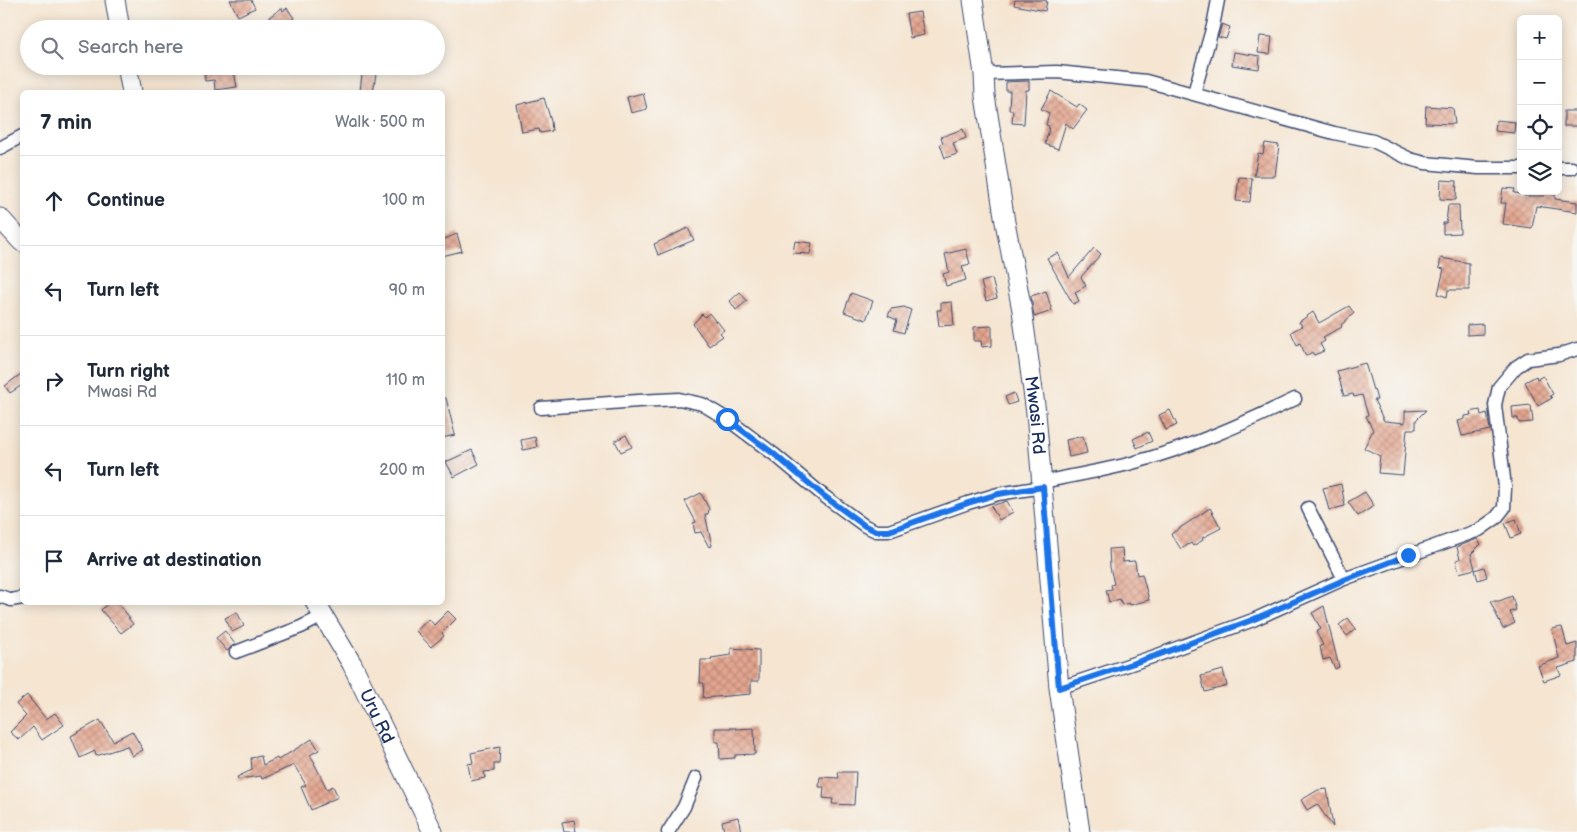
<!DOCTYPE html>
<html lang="en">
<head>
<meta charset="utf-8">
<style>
	:root { --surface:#fff; --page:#f6f6f7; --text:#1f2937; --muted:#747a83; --line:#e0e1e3 }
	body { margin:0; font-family:"Balsamiq Sans",sans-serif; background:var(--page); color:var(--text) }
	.controls { position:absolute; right:15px; top:15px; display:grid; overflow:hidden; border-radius:8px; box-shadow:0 2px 12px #0003 }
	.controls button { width:45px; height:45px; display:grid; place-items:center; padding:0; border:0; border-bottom:1px solid var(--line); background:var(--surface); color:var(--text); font:25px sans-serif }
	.stop { position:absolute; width:15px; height:15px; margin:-11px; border:4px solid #1a73e8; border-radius:50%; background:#fff }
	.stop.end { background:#1a73e8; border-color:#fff; box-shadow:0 1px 5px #0008 }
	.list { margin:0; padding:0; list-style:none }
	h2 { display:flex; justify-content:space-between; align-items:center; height:65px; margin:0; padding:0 20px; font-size:21px }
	h2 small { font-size:16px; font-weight:400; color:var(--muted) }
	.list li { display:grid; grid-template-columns:32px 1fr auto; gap:15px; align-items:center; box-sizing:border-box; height:90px; padding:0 20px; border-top:1px solid var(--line) }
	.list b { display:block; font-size:19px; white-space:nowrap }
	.list p { margin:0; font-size:16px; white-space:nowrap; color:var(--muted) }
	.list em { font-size:16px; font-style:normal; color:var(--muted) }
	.icon { flex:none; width:28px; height:28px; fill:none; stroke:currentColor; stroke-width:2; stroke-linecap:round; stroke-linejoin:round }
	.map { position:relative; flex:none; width:1577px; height:832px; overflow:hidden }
	.search { position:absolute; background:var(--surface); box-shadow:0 2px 12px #0003; left:20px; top:20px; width:425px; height:55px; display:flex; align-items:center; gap:12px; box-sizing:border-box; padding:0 18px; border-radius:28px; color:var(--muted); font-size:19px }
	.panel { position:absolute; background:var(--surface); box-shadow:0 2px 12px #0003; left:20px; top:90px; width:425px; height:515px; border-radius:8px }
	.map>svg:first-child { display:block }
</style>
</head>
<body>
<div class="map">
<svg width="1577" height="832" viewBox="0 0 1577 832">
	<defs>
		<pattern id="building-cross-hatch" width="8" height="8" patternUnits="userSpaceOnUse" patternTransform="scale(1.25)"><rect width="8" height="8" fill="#e4a68f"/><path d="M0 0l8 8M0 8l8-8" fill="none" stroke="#b88878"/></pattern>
	</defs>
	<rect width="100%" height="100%" fill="#f6f6f2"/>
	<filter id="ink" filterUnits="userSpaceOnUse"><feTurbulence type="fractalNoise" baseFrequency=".02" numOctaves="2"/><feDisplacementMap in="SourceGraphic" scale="10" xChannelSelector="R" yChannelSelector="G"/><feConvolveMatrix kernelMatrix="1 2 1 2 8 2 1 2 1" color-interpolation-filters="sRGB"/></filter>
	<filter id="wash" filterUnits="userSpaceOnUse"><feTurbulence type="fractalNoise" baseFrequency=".0096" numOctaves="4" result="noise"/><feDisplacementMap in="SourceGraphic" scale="20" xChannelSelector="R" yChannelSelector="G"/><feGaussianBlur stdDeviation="1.12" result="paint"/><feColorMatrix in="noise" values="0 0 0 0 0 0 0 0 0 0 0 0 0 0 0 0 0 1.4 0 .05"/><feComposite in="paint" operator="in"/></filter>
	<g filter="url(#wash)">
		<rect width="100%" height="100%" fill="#f5e5d1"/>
		<g id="blocks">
			<g fill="url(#building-cross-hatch)">
				<polygon points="230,0 251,0 255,8 238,16"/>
				<polygon points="1015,0 1042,0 1047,1 1045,11 1014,5"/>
				<polygon points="282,8 283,11 287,8 294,18 277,29 269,17"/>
				<polygon points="920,12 924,35 910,38 906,14"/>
				<polygon points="1222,24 1230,27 1226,39 1218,37"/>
				<polygon points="1260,36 1272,37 1270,54 1258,53"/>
				<polygon points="1234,52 1260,56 1259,69 1232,65"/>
				<polygon points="204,66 233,66 237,87 215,90 214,80 205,81"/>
				<polygon points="363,66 377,68 373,92 360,91"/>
				<polygon points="1029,81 1029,90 1026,90 1024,124 1012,123 1013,110 1009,110 1010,91 1006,91 1006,82"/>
				<polygon points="1051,91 1077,107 1079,104 1087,110 1073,129 1066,123 1058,149 1045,144 1048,133 1049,126 1046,125 1049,113 1041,109"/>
				<polygon points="643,93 647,109 631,113 627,97"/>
				<polygon points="544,98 551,121 552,131 540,133 539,129 522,132 517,105"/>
				<polygon points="1426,106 1453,108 1455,124 1425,123"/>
				<rect x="1564" y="111" width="13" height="15"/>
				<polygon points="1496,120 1515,122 1514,133 1495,131"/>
				<polygon points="963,129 966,138 953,143 957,154 945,158 940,144 943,143 941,137"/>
				<polygon points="1265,143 1279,145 1275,176 1254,176 1258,153 1263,154"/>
				<polygon points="1239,177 1252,178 1250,202 1236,201"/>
				<polygon points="1441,180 1457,181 1456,200 1440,199"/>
				<polygon points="1503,188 1515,189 1514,193 1524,194 1524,196 1544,196 1544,193 1555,194 1555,199 1577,202 1577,212 1536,206 1532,228 1503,224 1506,203 1501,203"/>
				<polygon points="1448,205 1459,205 1460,233 1443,234 1443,223 1446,223"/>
				<polygon points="688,228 694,240 658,255 654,244"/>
				<polygon points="457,234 462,251 442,256 442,240"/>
				<polygon points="795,241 812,243 810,254 793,253"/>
				<polygon points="1094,248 1101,254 1081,277 1086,286 1075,292 1079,301 1073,304 1047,258 1058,253 1069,277"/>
				<polygon points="966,249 970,264 962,266 966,280 946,286 943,274 949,272 945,254"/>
				<polygon points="1441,258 1469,263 1469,290 1448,290 1447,297 1438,294 1444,269 1439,268"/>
				<polygon points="992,279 997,298 986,301 981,282"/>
				<polygon points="1046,291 1052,311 1034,317 1031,296"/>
				<polygon points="740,292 747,301 736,310 730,301"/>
				<polygon points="851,293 873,301 866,320 844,312"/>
				<polygon points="952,302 954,325 939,326 937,310 941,310 941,303"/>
				<polygon points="1349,306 1354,313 1341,325 1342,327 1323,337 1325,341 1320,344 1324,351 1314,355 1312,352 1306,356 1300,343 1297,345 1291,332 1302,326 1299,322 1313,312 1319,323"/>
				<polygon points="904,307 911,310 904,333 894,330 897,320 888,316 891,309"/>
				<polygon points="709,313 716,322 717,321 724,330 720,333 723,336 709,346 693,324 702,314 705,317"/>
				<polygon points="1483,324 1483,334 1467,335 1467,325"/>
				<polygon points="992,326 992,346 982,347 981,341 974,341 974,327"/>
				<polygon points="1365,363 1373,390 1374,389 1377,400 1374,400 1384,421 1405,423 1405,411 1426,410 1416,420 1416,429 1407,429 1403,475 1378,473 1380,456 1364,448 1373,430 1366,416 1368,415 1362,395 1354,397 1353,394 1344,396 1337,371"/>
				<polygon points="22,373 22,385 10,393 5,386"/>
				<polygon points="1536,376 1537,379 1543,376 1553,394 1550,396 1552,398 1538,406 1525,382"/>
				<polygon points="1014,393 1017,402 1008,405 1005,397"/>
				<polygon points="442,398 446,398 455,435 442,438"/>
				<polygon points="1531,405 1533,422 1519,423 1518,418 1513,418 1512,407"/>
				<polygon points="1170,410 1177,425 1166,430 1159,415"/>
				<polygon points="1480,410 1481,415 1487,413 1490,430 1462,436 1458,421 1465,419 1465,416 1471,415 1470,412"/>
				<polygon points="1148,432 1152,441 1137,448 1133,439"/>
				<polygon points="626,435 632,447 621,452 615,441"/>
				<polygon points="1083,436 1087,453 1069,457 1066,440"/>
				<polygon points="535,437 537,447 523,450 521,440"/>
				<polygon points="472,450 479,464 454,477 446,462"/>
				<polygon points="1341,484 1345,506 1329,510 1323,488"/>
				<polygon points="1365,492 1374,506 1358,516 1348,502"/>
				<polygon points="701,493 709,509 708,514 705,514 712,546 709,547 701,532 695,533 693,523 696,522 685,501"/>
				<polygon points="1007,501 1013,512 999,520 991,506"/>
				<polygon points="1210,508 1221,528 1202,538 1203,540 1193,546 1191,543 1181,549 1171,534"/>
				<polygon points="1516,519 1521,534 1511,538 1505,523"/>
				<polygon points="1477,539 1481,544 1471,554 1475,569 1459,573 1456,560 1460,559 1457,547"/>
				<polygon points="1122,548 1123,562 1135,561 1137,575 1142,574 1149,600 1130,605 1129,603 1122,605 1120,599 1109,602 1106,590 1112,589 1111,585 1114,584 1110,567 1109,549"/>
				<polygon points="1484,567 1487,577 1478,580 1475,570"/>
				<polygon points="1512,596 1516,610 1510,612 1515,623 1503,629 1490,601 1499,601"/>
				<polygon points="110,602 117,602 130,618 128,618 133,624 121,633 101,610"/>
				<polygon points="1324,606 1339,667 1335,669 1330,658 1323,660 1320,646 1323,645 1316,632 1321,629 1312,613"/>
				<polygon points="448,611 456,619 442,633 444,636 431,647 416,631 429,619 434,625"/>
				<polygon points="237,612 244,626 232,632 225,618"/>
				<polygon points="1348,618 1356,629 1347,636 1339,625"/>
				<polygon points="1562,627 1567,646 1577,643 1577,662 1558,668 1561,675 1544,681 1538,666 1559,658 1552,629"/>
				<polygon points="225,631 235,644 227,651 216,638"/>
				<polygon points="731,648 759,650 759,681 751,681 751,694 703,698 704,683 700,683 701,660 712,660 711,658 731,655"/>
				<polygon points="1223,670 1227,686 1205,692 1201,676"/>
				<polygon points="27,695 46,719 55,713 64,725 42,740 33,727 19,740 10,732 26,716 16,704"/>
				<polygon points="100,720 113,741 132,731 143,750 132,756 127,746 96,756 95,751 80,758 71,736"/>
				<polygon points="715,728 736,728 736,729 754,728 755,754 735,755 735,758 720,759 719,742 715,742"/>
				<polygon points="312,739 319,750 310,755 315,763 314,763 327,789 333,786 338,797 311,810 301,787 306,785 294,765 262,779 261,776 238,779 237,777 252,770 251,758 261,756 263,765 277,758 278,760"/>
				<polygon points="500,747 499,764 494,764 494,771 484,772 485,778 471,781 468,764 473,763 471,753"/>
				<polygon points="838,772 856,772 854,805 832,804 833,799 823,798 824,787 819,787 820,777 839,778"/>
				<polygon points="1327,789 1333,827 1317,804 1307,810 1301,800 1318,790"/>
				<polygon points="738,817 741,832 724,832 722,821"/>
				<polygon points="574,820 576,832 564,832 562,822"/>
			</g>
		</g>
	</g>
	<g filter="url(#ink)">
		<use href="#blocks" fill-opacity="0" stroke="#3c4a6f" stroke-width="1"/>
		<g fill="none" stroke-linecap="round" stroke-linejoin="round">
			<g stroke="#3c4a6f" stroke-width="15">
				<g id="street">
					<polyline points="984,74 1057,72 1146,81 1334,133 1373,141 1410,159 1425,163 1478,168 1521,168"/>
					<polyline points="1194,93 1213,26 1218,0"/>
					<polyline points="0,148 22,136"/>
					<polyline points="1558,168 1572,168"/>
					<polyline points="541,408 638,401 679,399 702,404 727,419 775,455 824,496 865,526 876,531 889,531 968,503 998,494 1043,487"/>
					<path d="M1043,482C1073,475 1103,471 1132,463C1189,448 1243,424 1295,399"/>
					<polyline points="1308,508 1344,579"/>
					<polyline points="0,596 11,600 22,598"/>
					<polyline points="236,652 301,627 323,616"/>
					<polyline points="1059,688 1158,655 1253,620 1344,579 1479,530 1496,518 1504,508 1505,487 1495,405 1499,387 1516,367 1528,359 1559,355 1577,349"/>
					<polyline points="668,832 684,807 696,778"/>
				</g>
			</g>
			<g stroke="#3c4a6f" stroke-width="21">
				<g id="secondary">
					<polyline points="115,0 120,29"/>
					<path id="s1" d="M973,0L984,74L985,96L1005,222L1022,310L1036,413L1059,688L1080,832"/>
					<polyline points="127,66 132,92"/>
					<polyline points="0,218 22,242"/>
					<path id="s2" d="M315,602L352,664L433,832"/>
				</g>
			</g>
			<use href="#street" stroke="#fff" stroke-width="12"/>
			<use href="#secondary" stroke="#fff" stroke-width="19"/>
		</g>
	</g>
	<g fill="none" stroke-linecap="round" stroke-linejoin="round" filter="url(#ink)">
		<polyline stroke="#1a73e8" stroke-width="6" points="727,419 774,454 824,496 865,526 876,531 889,531 968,503 998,494 1043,487 1059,688 1158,655 1252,620 1344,580 1408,555"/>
	</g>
	<g text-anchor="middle" stroke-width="5" stroke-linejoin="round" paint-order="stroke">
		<g font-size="18" fill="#1b2f5e" stroke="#f6f6f2">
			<text dy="6" stroke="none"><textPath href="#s1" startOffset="420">Mwasi Rd</textPath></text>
			<text dy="6" stroke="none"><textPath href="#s2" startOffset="130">Uru Rd</textPath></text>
		</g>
	</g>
</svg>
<div class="controls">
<button>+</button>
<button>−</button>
<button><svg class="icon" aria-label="locate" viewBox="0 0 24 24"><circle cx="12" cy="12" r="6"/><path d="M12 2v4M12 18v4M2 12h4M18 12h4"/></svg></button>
<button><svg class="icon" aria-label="layers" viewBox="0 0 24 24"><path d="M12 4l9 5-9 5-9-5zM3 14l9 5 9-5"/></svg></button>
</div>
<div class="stop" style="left:727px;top:419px"></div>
<div class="stop end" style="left:1408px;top:555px"></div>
<div class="search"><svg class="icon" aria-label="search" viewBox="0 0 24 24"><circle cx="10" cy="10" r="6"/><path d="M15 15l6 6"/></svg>Search here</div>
<section class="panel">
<h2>7 min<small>Walk · 500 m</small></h2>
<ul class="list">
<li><svg class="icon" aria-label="ahead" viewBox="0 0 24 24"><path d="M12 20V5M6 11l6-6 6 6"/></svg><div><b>Continue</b></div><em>100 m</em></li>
<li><svg class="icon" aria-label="left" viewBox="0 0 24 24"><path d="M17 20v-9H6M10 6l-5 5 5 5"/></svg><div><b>Turn left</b></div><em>90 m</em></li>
<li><svg class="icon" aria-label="right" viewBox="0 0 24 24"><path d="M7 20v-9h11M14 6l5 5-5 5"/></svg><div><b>Turn right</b><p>Mwasi Rd</p></div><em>110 m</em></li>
<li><svg class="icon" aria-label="left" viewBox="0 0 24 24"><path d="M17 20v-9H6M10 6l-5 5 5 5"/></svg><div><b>Turn left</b></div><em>200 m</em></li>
<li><svg class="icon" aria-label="arrive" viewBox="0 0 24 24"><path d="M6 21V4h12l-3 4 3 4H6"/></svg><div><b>Arrive at destination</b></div></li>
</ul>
</section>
</div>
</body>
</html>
